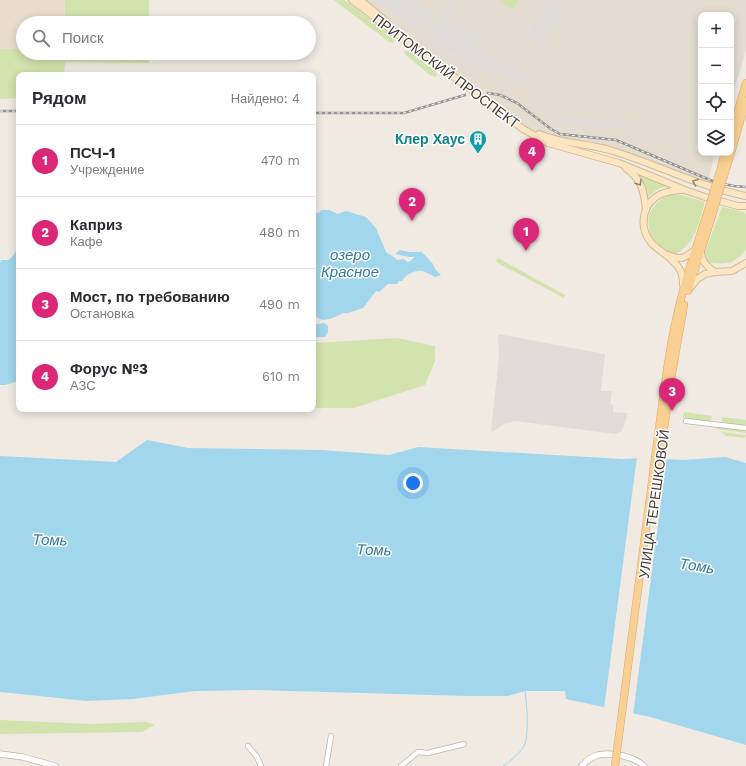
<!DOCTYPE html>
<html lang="ru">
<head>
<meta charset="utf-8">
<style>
	:root { --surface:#fff; --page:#f7f7f7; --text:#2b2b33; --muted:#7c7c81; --line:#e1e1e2; --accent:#db2777 }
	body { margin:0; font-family:"Work Sans",sans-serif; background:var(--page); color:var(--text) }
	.controls { position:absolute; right:12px; top:12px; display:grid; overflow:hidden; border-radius:8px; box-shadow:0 2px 10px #0003 }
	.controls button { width:36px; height:36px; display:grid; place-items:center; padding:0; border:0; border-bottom:1px solid var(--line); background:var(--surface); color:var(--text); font:20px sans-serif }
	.you { position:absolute; left:413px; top:483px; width:14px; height:14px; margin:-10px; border:3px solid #fff; border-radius:50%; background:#1a73e8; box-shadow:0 0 0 6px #1a73e833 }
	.badge { display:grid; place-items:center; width:26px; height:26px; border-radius:50%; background:var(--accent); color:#fff; font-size:13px; font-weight:700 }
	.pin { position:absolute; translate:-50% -33px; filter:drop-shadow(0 1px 2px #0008) }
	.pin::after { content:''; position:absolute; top:21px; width:14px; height:12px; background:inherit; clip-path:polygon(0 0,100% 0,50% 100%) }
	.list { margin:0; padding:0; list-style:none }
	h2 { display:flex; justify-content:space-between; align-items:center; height:52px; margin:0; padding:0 16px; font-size:17px }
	h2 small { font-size:13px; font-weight:400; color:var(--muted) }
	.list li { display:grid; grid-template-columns:26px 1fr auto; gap:12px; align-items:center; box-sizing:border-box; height:72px; padding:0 16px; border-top:1px solid var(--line) }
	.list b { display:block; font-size:15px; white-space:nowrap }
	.list p { margin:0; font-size:13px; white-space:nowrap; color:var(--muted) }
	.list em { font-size:13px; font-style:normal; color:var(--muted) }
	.icon { flex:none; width:22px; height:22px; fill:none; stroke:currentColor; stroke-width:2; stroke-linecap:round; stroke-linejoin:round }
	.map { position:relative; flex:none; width:746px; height:766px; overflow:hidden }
	.search { position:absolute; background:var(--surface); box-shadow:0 2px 10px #0003; left:16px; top:16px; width:300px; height:44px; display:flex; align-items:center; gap:10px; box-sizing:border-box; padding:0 14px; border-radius:22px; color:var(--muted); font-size:15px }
	.panel { position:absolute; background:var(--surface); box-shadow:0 2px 10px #0003; left:16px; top:72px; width:300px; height:340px; border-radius:8px }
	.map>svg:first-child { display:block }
</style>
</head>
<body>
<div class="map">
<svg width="746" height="766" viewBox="0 0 746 766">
	<rect width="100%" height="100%" fill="#f0eae3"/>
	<polygon fill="#e4dcd1" points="360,0 746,0 746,50 731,100 731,15 701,15 701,153 714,153 712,166 706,186 616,152 537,133 525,127"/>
	<g fill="#e2dcd8">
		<polygon points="564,117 639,124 638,130 564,125"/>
		<polygon points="498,334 605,354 601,391 612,391 610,404 613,405 613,412 628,413 622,431 615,434 515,421 504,424 493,432 491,430 499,358"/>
	</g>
	<polygon fill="#e9decd" points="0,0 65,0 65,23 23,23 23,49 0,49"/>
	<g fill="#d2e3ad">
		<rect x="65" y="0" width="84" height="23"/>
		<polygon points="334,0 344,0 394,37 394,43 389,42"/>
		<polygon points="501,0 519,0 513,10 500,2"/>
		<polygon points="0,49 23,49 23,53 149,53 149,63 65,62 64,75 19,75 19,98 0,99"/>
		<polygon points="405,51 408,51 435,71 437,75 436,77 430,75 406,55 404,53"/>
		<polygon points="636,172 668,186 658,189 646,198 635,174"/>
		<path d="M671,195H682L705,202C700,219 697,237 683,249C660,271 625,210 671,195Z"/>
		<path d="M722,207L744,212L746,215V250C733,265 727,264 708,263L705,252Z"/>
		<polygon points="498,258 565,295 564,298 496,262"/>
		<polygon points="397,338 435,346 435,361 425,385 354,408 313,408 313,343"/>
		<polygon points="684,412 712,416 710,422 685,419 683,417"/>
		<polygon points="722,417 746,420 746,426 725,424 722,421"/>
		<polygon points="713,425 746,430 746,433 718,429"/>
		<polygon points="722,432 746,435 746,437 745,438 726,436"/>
		<polygon points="0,720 91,724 146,722 155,725 142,732 0,734"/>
	</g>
	<g fill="#dedbd8">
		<polygon points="377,0 415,0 429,11 419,31"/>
		<polygon points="449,0 458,0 448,20 479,37 474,47 529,76 523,86 498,73 497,76 428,39"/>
		<polygon points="548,0 563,8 543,46 528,38"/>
	</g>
	<g fill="#a1d6ec">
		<path d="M322,210H329L338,214L346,211L366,217L376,228L386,252L398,260L403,259L408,262L412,260L414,257H409L395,254L400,250L409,252H422L433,264L435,269L441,275L435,277C431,275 426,272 422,271C415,270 405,275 402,281H399L397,284H388L379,292L376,291L363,308L348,313H343C337,316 325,323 318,318C316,317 315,315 313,314V211L318,213Z"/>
		<path d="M19,240V381L5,385H0V263L1,260H8C15,256 18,248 19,240Z"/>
		<polygon points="324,323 328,326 328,332 325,337 313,337 313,325"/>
		<polygon points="147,440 188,448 322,450 389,455 418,447 622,459 644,458 684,460 725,457 746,463 746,745 650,717 566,699 565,691 525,691 508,696 467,696 256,690 195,691 133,699 87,701 0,692 0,456 116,462"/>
	</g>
	<polygon fill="#f0eae3" points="637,456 667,457 633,715 604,709"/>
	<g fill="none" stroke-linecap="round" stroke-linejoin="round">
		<path stroke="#a1d6ec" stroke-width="1" d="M503,766C509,763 523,750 525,744C529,730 527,706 525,691"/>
		<g stroke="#beb4a9" stroke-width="6">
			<g id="minor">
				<polyline points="686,421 746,428"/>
				<polyline points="248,746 257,757 261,766"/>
				<polyline points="326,766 331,736"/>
				<polyline points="401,766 418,752 428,753 464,744"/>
			</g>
		</g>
		<g stroke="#beb4a9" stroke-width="7">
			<g id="tertiary">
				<polyline points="0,754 23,757 55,766"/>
				<path d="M582,766C586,761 591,757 598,755C612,752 633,756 644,766"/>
			</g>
		</g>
		<g stroke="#d2ba96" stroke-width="8">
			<g id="secondary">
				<polyline points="352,0 523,129 548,143 619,163 685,190 705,197 738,206 746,206"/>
				<polyline points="360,0 386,21"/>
				<path d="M539,134C564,145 591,143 616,152C660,166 701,187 746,196"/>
				<path d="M626,168C642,180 644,191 646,210"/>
				<path d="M681,190C667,191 654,194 647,207C644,213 643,221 644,228C649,251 671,252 680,270C683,275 683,279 683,285"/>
				<path d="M701,253C702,262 707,267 715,272"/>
				<path d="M668,255C682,261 684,258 695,250"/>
				<polyline points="690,288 697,279 705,274 715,272 732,271 746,263"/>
			</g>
		</g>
		<g stroke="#dda964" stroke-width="8">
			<g id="primary">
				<polyline points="731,134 746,83"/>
				<polyline points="731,153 746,101"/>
				<polyline points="720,171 725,153"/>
				<polyline points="725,172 731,153"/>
				<polyline points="688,291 711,219"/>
				<path d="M659,428C664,392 668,355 676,320C683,285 695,251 706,217"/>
				<polyline points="664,429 670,385 684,305"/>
			</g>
		</g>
		<use href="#minor" stroke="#fff" stroke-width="4.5"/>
		<use href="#tertiary" stroke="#fff" stroke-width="5.5"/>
		<use href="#secondary" stroke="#fce6c2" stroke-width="6"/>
		<use href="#primary" stroke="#f9cf93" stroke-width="7"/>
		<g stroke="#939393" stroke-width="2.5">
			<g id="rail">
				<polyline points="488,93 500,95 517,103 551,129 560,134 616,140 717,183 734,186 746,187"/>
				<polyline points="0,111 19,111"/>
				<polyline points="313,113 404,113 465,95"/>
			</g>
		</g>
		<use href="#rail" stroke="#fff" stroke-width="1" stroke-dasharray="3" stroke-linecap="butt"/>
		<g stroke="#dda964" stroke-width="8" stroke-linecap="butt">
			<g id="primary-bridge">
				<polyline points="706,217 720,171"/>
				<polyline points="711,219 725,172"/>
				<polyline points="656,486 664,429"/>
				<polyline points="615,766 659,428"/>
			</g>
		</g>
		<use href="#primary-bridge" stroke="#f9cf93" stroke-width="7"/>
	</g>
	<defs><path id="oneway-chevron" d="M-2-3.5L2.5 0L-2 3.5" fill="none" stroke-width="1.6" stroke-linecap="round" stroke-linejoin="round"/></defs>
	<g stroke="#968773">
		<use href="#oneway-chevron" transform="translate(695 182) rotate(-159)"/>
		<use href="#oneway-chevron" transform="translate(639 183) rotate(58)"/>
	</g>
	<defs>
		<g id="building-pin" transform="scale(0.9)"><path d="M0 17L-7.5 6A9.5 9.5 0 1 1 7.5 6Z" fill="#0f9aa8" stroke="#fff"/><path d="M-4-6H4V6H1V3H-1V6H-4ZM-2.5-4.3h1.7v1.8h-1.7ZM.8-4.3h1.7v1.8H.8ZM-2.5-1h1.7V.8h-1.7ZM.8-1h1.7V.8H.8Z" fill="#fff"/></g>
	</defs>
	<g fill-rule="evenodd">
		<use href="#building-pin" x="478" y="139"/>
	</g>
	<g text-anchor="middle" stroke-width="3" stroke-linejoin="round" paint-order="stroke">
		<g font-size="14" fill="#423a33" stroke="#fff">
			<text transform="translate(446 71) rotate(37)" y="5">ПРИТОМСКИЙ ПРОСПЕКТ</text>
			<text transform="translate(654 504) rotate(-82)" y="5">УЛИЦА ТЕРЕШКОВОЙ</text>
		</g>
		<g font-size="14" font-weight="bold" fill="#0d838f" stroke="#fff" text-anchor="end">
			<text x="465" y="144">Клер Хаус</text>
		</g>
		<g font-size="15" font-style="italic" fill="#307998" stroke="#fff">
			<text x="350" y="260">озеро<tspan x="350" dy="17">Красное</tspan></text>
			<text transform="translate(50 540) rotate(2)" y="5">Томь</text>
			<text transform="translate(374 550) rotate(2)" y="5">Томь</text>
			<text transform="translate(697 566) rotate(9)" y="5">Томь</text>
		</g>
	</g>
</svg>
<div class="controls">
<button>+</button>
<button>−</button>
<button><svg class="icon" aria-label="locate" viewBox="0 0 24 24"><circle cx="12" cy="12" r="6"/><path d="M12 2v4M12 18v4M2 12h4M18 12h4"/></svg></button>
<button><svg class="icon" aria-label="layers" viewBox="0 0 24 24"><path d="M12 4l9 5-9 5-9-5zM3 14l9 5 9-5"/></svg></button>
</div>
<div class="you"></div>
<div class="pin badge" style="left:526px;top:251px">1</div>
<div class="pin badge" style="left:412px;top:221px">2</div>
<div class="pin badge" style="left:672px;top:411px">3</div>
<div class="pin badge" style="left:532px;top:171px">4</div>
<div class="search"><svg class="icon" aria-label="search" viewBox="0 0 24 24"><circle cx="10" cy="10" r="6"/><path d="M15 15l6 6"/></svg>Поиск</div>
<section class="panel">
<h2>Рядом<small>Найдено: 4</small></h2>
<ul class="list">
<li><span class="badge">1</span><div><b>ПСЧ-1</b><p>Учреждение</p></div><em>470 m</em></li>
<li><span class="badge">2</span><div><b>Каприз</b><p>Кафе</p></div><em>480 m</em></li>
<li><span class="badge">3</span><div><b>Мост, по требованию</b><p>Остановка</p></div><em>490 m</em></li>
<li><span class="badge">4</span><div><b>Форус №3</b><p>АЗС</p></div><em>610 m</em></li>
</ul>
</section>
</div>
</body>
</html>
